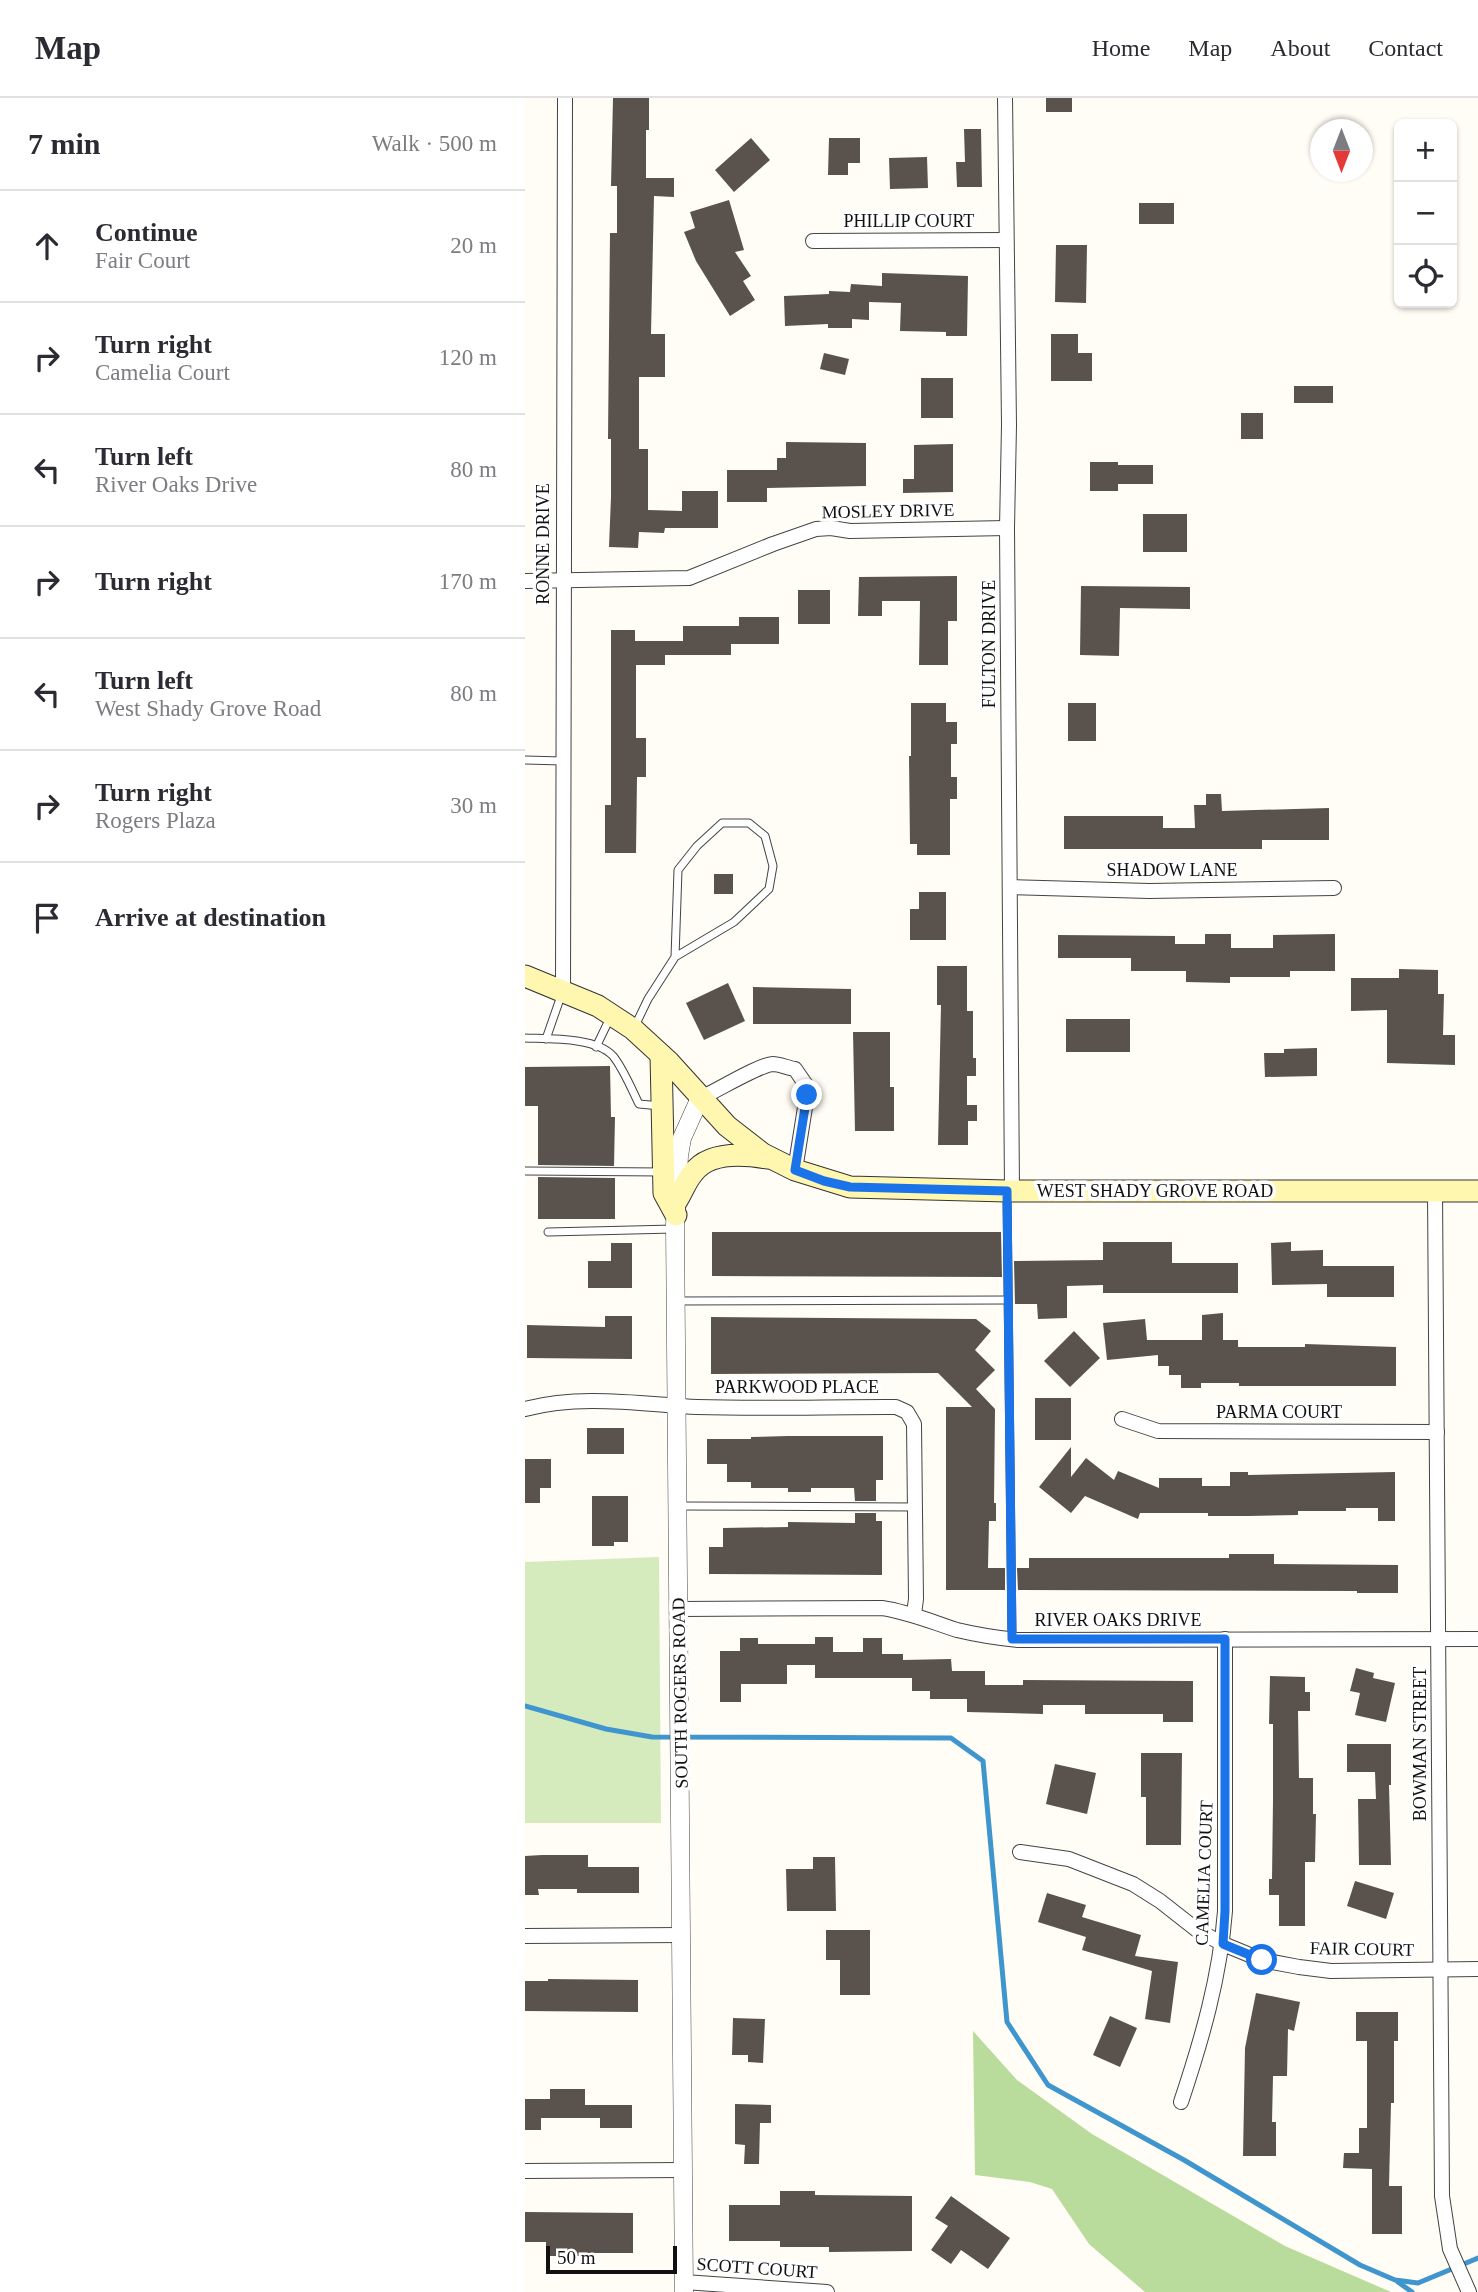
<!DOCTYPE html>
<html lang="en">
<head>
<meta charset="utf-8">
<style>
	:root { --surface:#fff; --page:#f2f2f3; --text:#2b2b33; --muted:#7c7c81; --line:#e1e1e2 }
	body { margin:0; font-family:Georgia,serif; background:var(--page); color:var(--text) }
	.controls { position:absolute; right:21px; top:21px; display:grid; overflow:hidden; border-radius:10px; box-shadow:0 2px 5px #0004 }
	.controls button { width:63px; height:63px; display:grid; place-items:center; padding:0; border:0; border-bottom:2px solid var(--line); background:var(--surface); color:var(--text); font:35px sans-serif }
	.compass { position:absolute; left:785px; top:21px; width:63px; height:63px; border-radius:50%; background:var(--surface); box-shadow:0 2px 5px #0004; rotate:180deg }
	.scale { position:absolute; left:21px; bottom:18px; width:131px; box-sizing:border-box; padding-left:7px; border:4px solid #111; border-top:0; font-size:19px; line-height:24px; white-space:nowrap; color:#111; -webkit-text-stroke:5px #fff; paint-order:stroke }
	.stop { position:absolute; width:21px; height:21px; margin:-16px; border:5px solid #1a73e8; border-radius:50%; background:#fff }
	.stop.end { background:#1a73e8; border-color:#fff; box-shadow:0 2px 7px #0008 }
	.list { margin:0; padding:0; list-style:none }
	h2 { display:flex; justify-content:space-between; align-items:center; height:91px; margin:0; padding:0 28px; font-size:30px }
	h2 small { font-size:23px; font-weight:400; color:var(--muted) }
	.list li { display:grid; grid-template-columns:46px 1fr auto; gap:21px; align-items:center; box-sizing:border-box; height:112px; padding:0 28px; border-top:2px solid var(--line) }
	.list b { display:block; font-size:26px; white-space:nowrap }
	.list p { margin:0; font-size:23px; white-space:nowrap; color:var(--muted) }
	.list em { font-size:23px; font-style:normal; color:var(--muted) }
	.icon { flex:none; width:38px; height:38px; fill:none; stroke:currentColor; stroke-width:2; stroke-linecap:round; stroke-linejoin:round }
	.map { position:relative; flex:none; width:953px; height:2194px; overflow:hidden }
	header { display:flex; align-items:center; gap:42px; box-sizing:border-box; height:98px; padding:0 35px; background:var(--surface); border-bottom:2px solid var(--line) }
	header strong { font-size:33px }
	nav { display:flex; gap:38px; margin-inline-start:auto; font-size:24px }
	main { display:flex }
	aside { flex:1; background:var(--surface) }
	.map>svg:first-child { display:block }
</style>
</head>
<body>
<header>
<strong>Map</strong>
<nav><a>Home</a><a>Map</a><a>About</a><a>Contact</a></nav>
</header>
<main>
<aside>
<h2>7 min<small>Walk · 500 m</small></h2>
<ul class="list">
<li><svg class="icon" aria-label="ahead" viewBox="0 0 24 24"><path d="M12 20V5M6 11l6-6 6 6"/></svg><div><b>Continue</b><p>Fair Court</p></div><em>20 m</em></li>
<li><svg class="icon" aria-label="right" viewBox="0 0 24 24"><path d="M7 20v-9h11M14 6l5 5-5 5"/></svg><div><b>Turn right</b><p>Camelia Court</p></div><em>120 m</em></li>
<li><svg class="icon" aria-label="left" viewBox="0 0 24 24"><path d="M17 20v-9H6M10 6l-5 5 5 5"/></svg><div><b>Turn left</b><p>River Oaks Drive</p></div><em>80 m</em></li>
<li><svg class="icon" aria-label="right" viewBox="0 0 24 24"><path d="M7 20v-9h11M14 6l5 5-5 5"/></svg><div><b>Turn right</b></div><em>170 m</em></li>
<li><svg class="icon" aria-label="left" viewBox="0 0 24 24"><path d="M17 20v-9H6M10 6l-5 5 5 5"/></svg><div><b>Turn left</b><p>West Shady Grove Road</p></div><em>80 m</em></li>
<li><svg class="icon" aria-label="right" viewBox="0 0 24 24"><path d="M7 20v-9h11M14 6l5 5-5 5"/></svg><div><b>Turn right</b><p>Rogers Plaza</p></div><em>30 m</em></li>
<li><svg class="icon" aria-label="arrive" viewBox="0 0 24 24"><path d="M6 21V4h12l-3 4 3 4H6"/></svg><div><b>Arrive at destination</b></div></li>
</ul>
</aside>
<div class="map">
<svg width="953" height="2194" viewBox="0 0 953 2194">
	<rect width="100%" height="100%" fill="#fffdf5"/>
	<polygon fill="#d5ebbd" points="134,1459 136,1725 0,1725 0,1464"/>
	<polygon fill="#b9dc9c" points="448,1933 492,1982 567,2036 760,2148 866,2194 620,2194 564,2146 527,2091 505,2084 450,2077"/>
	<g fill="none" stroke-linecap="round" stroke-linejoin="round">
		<g stroke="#3f96cf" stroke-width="5">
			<polyline points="0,1608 81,1631 127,1639 426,1640 458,1663 482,1924 523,1987 659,2062 835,2167 870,2182 893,2185 953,2160"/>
			<polyline points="873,2184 887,2194"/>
		</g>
	</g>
	<g fill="#5a524d">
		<polygon points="88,0 124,0 124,32 121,32 121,80 149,80 149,99 129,98 126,236 140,236 140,279 114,279 114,351 123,351 123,412 157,413 157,393 193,393 193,430 140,430 139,435 114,434 113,450 84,449 86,399 86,341 83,341 85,135 92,135 92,88 86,88"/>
		<rect x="521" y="0" width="26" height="14"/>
		<polygon points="439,31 456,31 457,89 432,89 431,64 440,64"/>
		<polygon points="226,40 245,62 209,94 190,72"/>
		<polygon points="304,40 335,40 335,65 323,65 323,77 303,77"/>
		<polygon points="402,59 403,90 365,91 364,60"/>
		<polygon points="204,102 219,152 210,154 226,178 218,183 230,202 205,218 171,163 159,134 170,130 165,114"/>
		<rect x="614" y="105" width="35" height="21"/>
		<polygon points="531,147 562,147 561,205 530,204"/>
		<polygon points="357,175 443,178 442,238 421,238 421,234 375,233 376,205 344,204 344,222 327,221 327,230 303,230 303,226 260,228 259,198 304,196 304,193 325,194 326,186 357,188"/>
		<polygon points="526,236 553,236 553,255 567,255 567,283 526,283"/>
		<polygon points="299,255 324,261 320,277 295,271"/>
		<rect x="396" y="280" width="32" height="40"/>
		<rect x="769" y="288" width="39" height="17"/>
		<rect x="716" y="315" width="22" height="26"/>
		<polygon points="261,344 341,345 341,388 242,390 242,404 202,404 202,372 252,372 252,360 261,360"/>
		<polygon points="428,346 428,394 378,395 378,381 389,381 389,347"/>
		<polygon points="565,364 593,364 593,367 628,367 628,386 593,386 593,393 565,393"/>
		<rect x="618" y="416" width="44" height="38"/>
		<polygon points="432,478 432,523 423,523 423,567 394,567 395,503 357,503 357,518 333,518 334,479"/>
		<polygon points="556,488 665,489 665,511 595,510 594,558 555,557"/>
		<rect x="273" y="492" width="32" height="34"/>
		<polygon points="214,519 254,519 254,546 206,546 206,557 140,557 140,567 111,567 111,640 121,640 121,679 112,679 111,755 80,755 80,707 86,707 86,532 110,532 110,543 158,543 158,528 214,528"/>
		<polygon points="386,605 421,605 421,624 432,624 432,646 426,646 426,679 432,679 432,701 425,701 425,757 392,757 392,746 385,746 384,658 386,658"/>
		<rect x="543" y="605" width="28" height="38"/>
		<polygon points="681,696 696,696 697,713 804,710 804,742 737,742 737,751 539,751 539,718 638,718 638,730 670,730 669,707 681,707"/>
		<rect x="189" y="776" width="19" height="20"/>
		<polygon points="394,794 421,794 421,842 385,842 385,811 394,811"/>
		<polygon points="680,836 706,836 706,850 748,850 748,837 810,836 810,873 765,873 765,879 705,879 705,885 661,884 661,873 606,873 606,860 533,860 533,837 650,838 650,846 680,846"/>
		<polygon points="412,868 442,868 442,913 448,913 448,960 451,960 451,978 442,978 442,1007 452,1007 452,1023 443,1023 443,1047 413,1047 416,907 412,907"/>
		<polygon points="874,871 913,872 913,896 919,896 918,937 930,937 930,967 862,965 862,912 826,913 826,880 874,880"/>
		<polygon points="203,885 220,923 179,942 161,905"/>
		<polygon points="228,889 326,891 326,926 228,926"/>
		<rect x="541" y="921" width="64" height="33"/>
		<polygon points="328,934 365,934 365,989 369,989 369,1033 330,1033"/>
		<polygon points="792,950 792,978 740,979 739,955 759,955 759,951"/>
		<polygon points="85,968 86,1019 90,1019 89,1068 13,1067 13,1008 0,1008 0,969"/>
		<polygon points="13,1079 90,1080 90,1121 13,1121"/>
		<polygon points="187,1134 476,1134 477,1179 187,1178"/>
		<polygon points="578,1144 647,1144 647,1165 713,1165 713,1195 578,1195 578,1187 542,1188 542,1220 513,1221 512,1206 490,1206 489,1163 578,1162"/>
		<polygon points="766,1144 766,1153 798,1152 798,1168 869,1168 869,1199 802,1199 802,1186 747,1187 746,1145"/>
		<polygon points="86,1145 107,1145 107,1190 63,1190 63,1163 86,1163"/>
		<polygon points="698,1215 698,1242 713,1242 713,1249 780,1249 780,1246 871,1249 871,1288 714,1288 714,1285 676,1285 676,1290 656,1290 656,1277 644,1277 644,1268 633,1268 633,1257 582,1262 578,1225 620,1221 622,1242 677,1242 677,1217"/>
		<polygon points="80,1218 107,1218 107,1261 2,1260 2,1227 80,1229"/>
		<polygon points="186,1219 451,1221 466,1233 450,1252 470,1272 451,1291 470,1311 469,1405 471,1405 471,1423 464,1423 463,1470 480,1470 480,1492 421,1492 421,1309 447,1309 413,1275 186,1276"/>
		<polygon points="549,1233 575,1260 545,1289 519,1263"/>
		<rect x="510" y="1300" width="36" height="42"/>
		<rect x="62" y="1330" width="37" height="26"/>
		<polygon points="263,1338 358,1338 358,1382 351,1382 351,1403 330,1403 329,1390 286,1390 286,1394 263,1394 263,1390 226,1390 226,1384 202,1384 202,1366 182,1366 182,1341 226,1341 226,1339"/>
		<polygon points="546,1349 546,1379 561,1360 589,1382 593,1373 634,1390 634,1380 677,1380 677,1388 705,1388 705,1374 723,1374 723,1377 870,1374 870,1423 853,1423 853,1410 821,1410 821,1413 773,1413 773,1417 723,1418 683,1418 683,1415 615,1415 613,1421 560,1398 546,1415 514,1389"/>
		<polygon points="0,1361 26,1361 26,1390 15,1390 15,1405 0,1405"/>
		<polygon points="67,1398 103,1398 103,1444 89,1444 89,1448 67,1448"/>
		<polygon points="330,1415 351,1415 351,1423 357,1423 357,1477 184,1476 184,1449 198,1449 198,1430 263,1429 263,1424 330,1425"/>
		<polygon points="704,1456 749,1456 749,1466 873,1467 873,1495 832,1495 832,1493 493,1492 492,1470 504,1470 504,1460 704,1460"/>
		<polygon points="290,1539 308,1539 308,1554 338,1554 338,1540 357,1540 357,1556 378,1556 378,1562 426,1561 427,1573 460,1573 460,1587 498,1587 498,1582 668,1583 668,1624 638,1624 638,1616 560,1616 560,1607 518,1607 518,1616 442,1614 442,1601 405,1601 405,1593 387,1593 387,1580 290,1580 290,1567 262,1567 262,1586 216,1586 216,1604 195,1604 195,1553 215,1553 215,1540 233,1540 233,1546 290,1546"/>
		<polygon points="831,1570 849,1575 848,1580 870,1585 861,1624 830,1617 835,1595 825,1593"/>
		<polygon points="745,1578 780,1579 780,1594 785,1594 785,1613 773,1613 774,1680 788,1680 788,1716 791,1716 790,1764 780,1764 780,1828 754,1828 754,1797 744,1797 744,1781 747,1781 748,1703 748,1626 744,1626"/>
		<polygon points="822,1646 866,1646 866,1687 864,1687 866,1767 834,1767 833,1701 851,1701 850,1674 822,1674"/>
		<polygon points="616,1655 657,1655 656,1747 621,1747 621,1699 616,1699"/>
		<polygon points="530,1666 571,1675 562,1716 521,1706"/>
		<polygon points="17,1757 63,1757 63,1769 114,1769 114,1795 52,1795 52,1791 13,1791 14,1797 0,1797 0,1758"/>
		<polygon points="288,1759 310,1759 311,1813 262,1813 261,1771 288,1771"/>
		<polygon points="830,1783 869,1795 861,1821 822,1808"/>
		<polygon points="522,1795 561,1807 557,1819 616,1837 610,1858 653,1864 645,1925 620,1921 627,1873 557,1852 561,1839 513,1824"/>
		<polygon points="301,1832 345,1832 345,1897 315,1897 315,1862 301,1862"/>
		<polygon points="23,1881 113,1882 113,1914 0,1913 0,1883 23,1883"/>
		<polygon points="731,1895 775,1904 769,1933 763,1931 762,1978 748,1978 747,2024 751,2024 751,2058 718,2058 720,1950"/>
		<polygon points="831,1914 873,1914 873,1943 869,1943 869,2005 866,2005 864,2088 877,2088 877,2136 847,2136 847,2071 818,2070 819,2055 834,2055 834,2030 842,2030 842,1943 831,1943"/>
		<polygon points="585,1918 612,1930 595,1969 568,1957"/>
		<polygon points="208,1920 240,1921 238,1965 223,1964 223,1957 207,1957"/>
		<polygon points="25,1991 60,1991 60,2007 107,2007 107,2030 75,2030 75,2020 16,2020 16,2032 0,2032 0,2001 25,2001"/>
		<polygon points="210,2006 246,2007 246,2025 235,2025 234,2066 219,2066 220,2047 210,2046"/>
		<polygon points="255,2093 290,2093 290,2097 387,2098 387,2153 304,2154 304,2149 255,2149 255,2143 204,2143 204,2107 255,2107"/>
		<polygon points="426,2098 485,2140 463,2171 436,2152 426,2166 406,2152 423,2128 410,2120"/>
		<polygon points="0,2114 108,2115 108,2155 63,2155 63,2158 21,2158 21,2144 0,2144"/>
	</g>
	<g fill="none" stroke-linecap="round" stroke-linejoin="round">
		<g stroke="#444" stroke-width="9">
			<g id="service">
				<polyline points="0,662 38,663"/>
				<polyline points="110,928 123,901 150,859 209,824 244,791 248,768 240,738 224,725 197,725 172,748 153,772 150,859"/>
				<path d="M0,940C24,941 71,939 88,958C98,970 107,992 114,1006L136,1008"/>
				<polyline points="21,941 37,895"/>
				<polyline points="71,949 86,918"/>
				<polyline points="0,1073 138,1074"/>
				<polyline points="482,1097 487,1541"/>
				<polyline points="23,1134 149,1131"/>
				<polyline points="152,1203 483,1202"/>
				<polyline points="153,1408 390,1409"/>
			</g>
		</g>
		<g stroke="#444" stroke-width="16">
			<g id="minor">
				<polyline points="480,0 484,327 482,430 487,1093"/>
				<polyline points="288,143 481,142"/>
				<polyline points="0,483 164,480 248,446 291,431 306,430 325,433 482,430"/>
				<polyline points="485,789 624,793 809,790"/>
				<polyline points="38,892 40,0"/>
				<path d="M175,1000C192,993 233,967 248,966C254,966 263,970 270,971L281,987L282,997L270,1072"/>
				<polyline points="910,1093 917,2098 925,2151 944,2194"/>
				<path d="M0,1311C55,1296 116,1306 172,1309C235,1311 298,1309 361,1309H371L382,1314L389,1326L391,1501L389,1516"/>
				<polyline points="597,1321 633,1333 912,1334"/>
				<path d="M154,1511L357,1510C384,1514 407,1524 432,1532C453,1537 472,1540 493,1542L953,1541"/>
				<polyline points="495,1754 544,1761 608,1786 635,1803 672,1832 698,1846 737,1862 774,1869 806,1873 953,1871"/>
				<polyline points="0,1838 157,1837"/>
				<path d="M656,2004C677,1941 695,1879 700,1813V1541"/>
				<polyline points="0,2073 158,2072"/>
				<polyline points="159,2184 302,2194"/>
			</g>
		</g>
		<g stroke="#444" stroke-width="19">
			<polyline id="tertiary" points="159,2194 150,1127 154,1058 157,1040 175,1000"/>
		</g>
		<g stroke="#333" stroke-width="23">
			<g id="secondary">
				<polyline points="0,878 73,908 108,931 144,964 202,1028 238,1056 270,1072 325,1089 482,1093 953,1093"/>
				<polyline points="136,957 139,1095 151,1117"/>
				<path d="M151,1104C157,1095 161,1083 168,1075C184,1053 219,1056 242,1060"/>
			</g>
		</g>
		<use href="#service" stroke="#fff" stroke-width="7"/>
		<use href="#minor" stroke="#fff" stroke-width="14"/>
		<use href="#tertiary" stroke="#fff" stroke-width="18"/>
		<use href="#secondary" stroke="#fff6b0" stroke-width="21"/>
	</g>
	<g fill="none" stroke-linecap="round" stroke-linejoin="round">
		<polyline stroke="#1a73e8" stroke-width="9" points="282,997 270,1072 299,1083 325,1089 482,1093 487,1541 700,1541 700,1813 698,1846 737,1862"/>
	</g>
	<g text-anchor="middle" stroke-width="7" stroke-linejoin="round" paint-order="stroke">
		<g font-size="18" fill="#111" stroke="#fff">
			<text x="384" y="129">PHILLIP COURT</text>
			<text transform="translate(363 413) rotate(-1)" y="6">MOSLEY DRIVE</text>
			<text transform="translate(18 446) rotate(-90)" y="6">RONNE DRIVE</text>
			<text transform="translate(464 546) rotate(-90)" y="6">FULTON DRIVE</text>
			<text x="647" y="778">SHADOW LANE</text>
			<text x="630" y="1099">WEST SHADY GROVE ROAD</text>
			<text x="272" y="1295">PARKWOOD PLACE</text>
			<text x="754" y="1320">PARMA COURT</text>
			<text x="593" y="1528">RIVER OAKS DRIVE</text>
			<text transform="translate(155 1595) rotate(-91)" y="6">SOUTH ROGERS ROAD</text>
			<text transform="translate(895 1646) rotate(-90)" y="6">BOWMAN STREET</text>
			<text transform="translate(679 1775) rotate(-88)" y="6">CAMELIA COURT</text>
			<text transform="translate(837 1851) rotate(1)" y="6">FAIR COURT</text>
			<text transform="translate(232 2170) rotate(4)" y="6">SCOTT COURT</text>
		</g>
	</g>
</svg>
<div class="controls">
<button>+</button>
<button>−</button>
<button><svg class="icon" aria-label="locate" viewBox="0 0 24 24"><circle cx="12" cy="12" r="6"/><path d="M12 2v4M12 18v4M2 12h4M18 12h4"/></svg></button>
</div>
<svg class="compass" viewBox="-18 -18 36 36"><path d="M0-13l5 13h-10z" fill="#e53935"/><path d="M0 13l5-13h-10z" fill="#7c7c81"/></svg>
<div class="scale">50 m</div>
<div class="stop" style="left:737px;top:1862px"></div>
<div class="stop end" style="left:282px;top:997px"></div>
</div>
</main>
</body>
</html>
